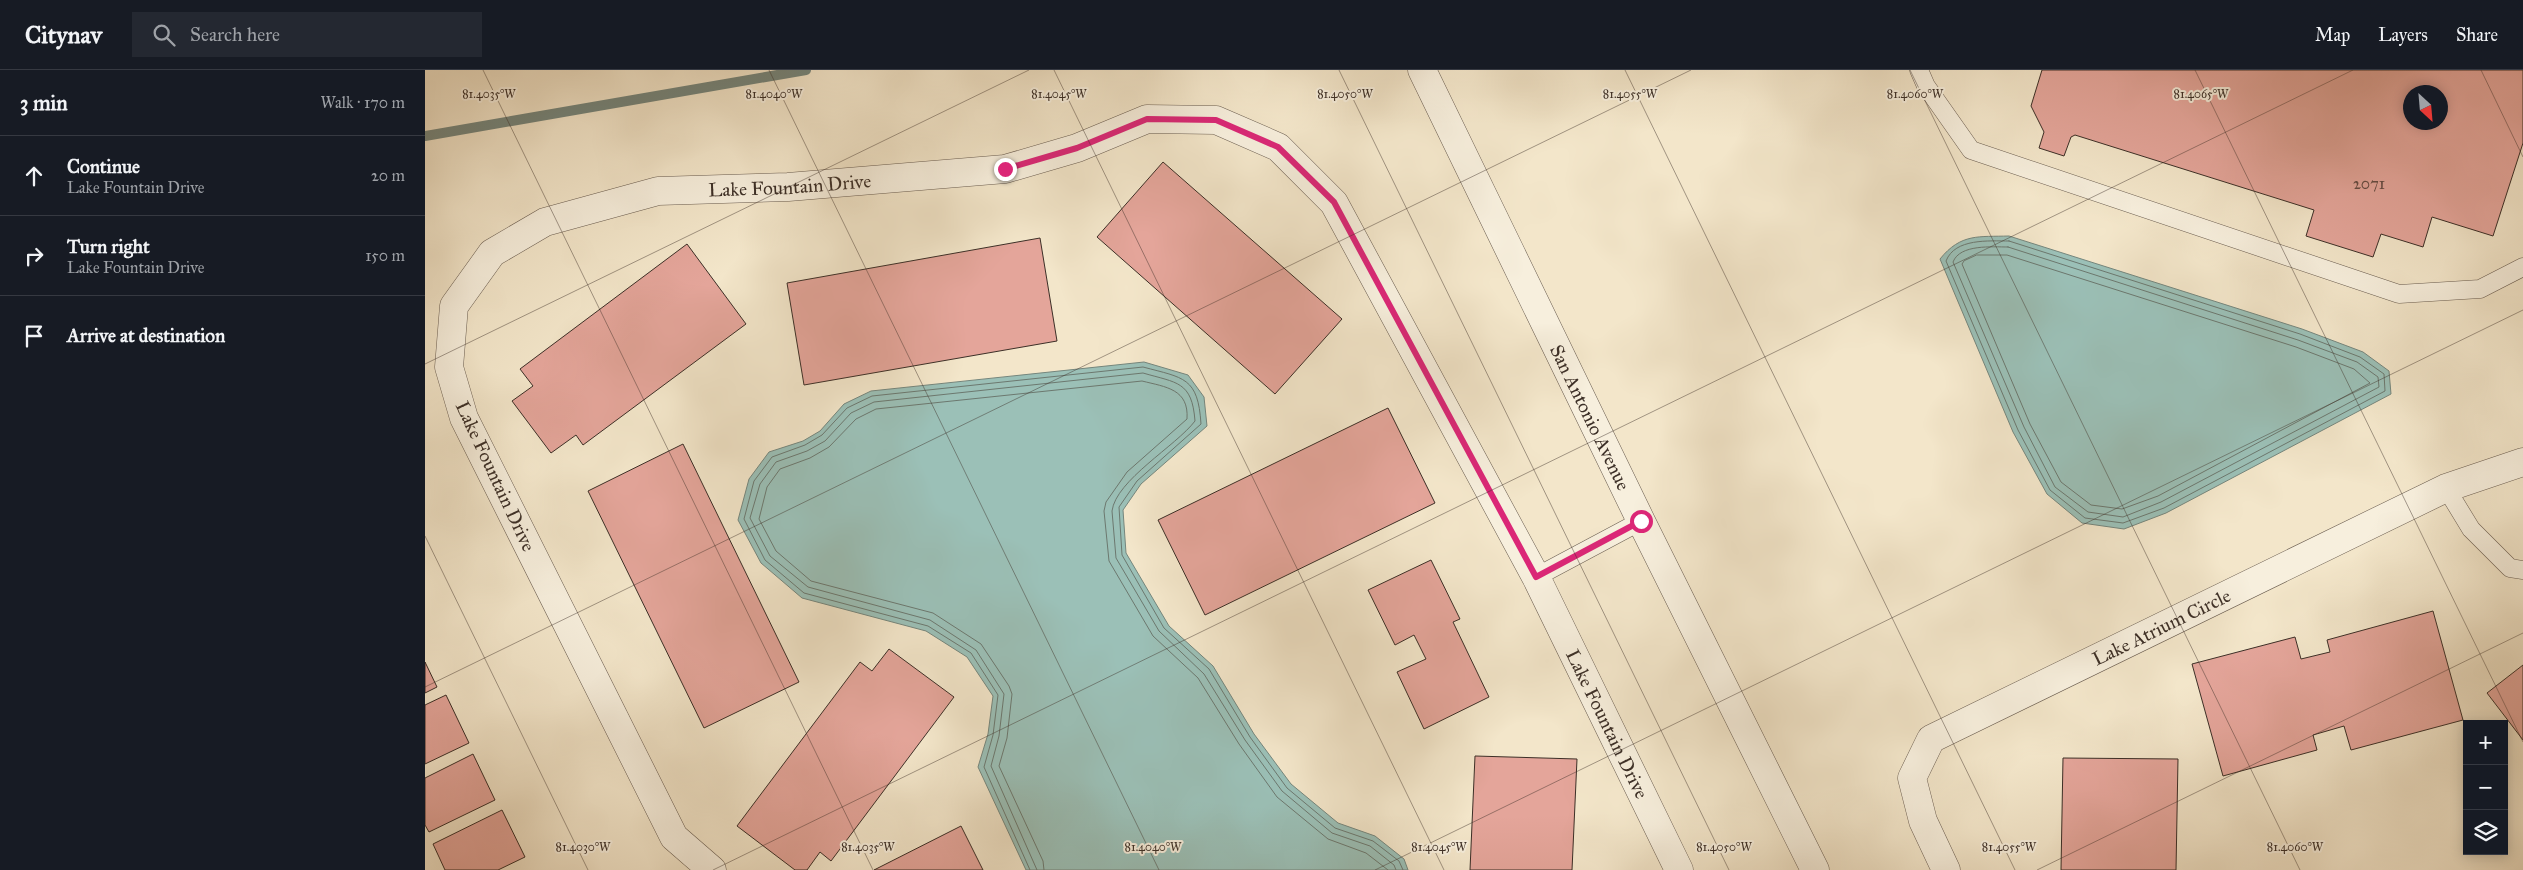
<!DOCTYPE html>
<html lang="en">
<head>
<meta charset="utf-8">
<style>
	:root { --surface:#171b24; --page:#242831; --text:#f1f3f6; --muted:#9ea1a6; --line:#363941 }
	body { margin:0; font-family:"IM FELL Great Primer",serif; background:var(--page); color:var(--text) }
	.controls { position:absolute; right:15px; bottom:15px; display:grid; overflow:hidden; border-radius:0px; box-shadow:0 2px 12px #0003 }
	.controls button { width:45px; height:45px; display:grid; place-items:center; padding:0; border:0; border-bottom:1px solid var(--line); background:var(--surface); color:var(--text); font:25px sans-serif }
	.compass { position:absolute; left:1978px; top:15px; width:45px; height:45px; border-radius:50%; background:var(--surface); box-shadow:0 2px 12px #0003; rotate:154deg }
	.stop { position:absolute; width:15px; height:15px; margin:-11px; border:4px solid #db2777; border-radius:50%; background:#fff }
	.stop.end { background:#db2777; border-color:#fff; box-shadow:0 1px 5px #0008 }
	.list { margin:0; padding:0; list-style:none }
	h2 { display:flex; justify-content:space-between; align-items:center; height:65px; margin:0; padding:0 20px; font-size:21px }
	h2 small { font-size:16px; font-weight:400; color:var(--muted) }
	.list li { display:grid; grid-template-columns:32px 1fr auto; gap:15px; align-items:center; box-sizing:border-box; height:80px; padding:0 20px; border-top:1px solid var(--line) }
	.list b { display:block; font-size:19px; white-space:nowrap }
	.list p { margin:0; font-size:16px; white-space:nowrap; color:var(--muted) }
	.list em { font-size:16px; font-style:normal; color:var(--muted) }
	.icon { flex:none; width:28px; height:28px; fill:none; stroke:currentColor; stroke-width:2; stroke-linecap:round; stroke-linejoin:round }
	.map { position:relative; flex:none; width:2098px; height:800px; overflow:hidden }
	header { display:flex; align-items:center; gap:30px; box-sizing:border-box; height:70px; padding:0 25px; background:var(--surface); border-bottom:1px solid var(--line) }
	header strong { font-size:24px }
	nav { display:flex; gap:28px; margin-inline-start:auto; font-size:18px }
	.search { width:350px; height:45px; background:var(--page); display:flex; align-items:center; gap:12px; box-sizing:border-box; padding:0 18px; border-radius:0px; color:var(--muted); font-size:19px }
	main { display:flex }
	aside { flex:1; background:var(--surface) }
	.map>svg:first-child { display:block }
</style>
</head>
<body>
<header>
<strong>Citynav</strong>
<div class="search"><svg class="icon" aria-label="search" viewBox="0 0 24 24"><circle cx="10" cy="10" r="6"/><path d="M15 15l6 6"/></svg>Search here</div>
<nav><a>Map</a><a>Layers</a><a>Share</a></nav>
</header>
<main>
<aside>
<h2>3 min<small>Walk · 170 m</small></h2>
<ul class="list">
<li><svg class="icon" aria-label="ahead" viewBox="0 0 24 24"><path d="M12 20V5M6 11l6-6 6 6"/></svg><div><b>Continue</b><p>Lake Fountain Drive</p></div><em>20 m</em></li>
<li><svg class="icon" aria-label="right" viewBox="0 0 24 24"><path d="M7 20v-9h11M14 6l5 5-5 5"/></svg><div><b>Turn right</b><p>Lake Fountain Drive</p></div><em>150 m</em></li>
<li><svg class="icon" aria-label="arrive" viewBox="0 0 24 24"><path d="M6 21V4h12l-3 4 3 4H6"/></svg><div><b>Arrive at destination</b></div></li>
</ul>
</aside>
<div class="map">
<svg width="2098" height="800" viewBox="0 0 2098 800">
	<rect width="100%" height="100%" fill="#f3e6ca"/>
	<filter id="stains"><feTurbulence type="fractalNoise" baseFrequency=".004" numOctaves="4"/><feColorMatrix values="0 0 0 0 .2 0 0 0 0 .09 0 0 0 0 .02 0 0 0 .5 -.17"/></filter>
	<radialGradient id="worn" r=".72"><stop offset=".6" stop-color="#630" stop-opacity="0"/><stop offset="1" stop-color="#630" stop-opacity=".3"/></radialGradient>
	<g fill="#9bc0b7" stroke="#75867d">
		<path d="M1584,166L1877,259L1938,282L1964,301L1966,324L1741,443L1699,459L1657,453L1622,424L1588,362L1515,189C1536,163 1554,167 1584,166Z"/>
		<polygon points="719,292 763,305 779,327 782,356 716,414 698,440 701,483 744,556 788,596 829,664 866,714 913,753 950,766 979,789 983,800 601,800 553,697 563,664 568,626 542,587 501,561 377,528 336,493 313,450 324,409 344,382 378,371 395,361 419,334 446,321"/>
	</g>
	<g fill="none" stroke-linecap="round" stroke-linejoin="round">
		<g stroke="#6c786f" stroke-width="1">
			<path d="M1584,171L1875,264L1935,287L1959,304L1960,321L1739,438L1698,453L1660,448L1625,420L1593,360L1521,191C1530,168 1564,171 1584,171Z"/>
			<path d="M1583,177L1873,270L1932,292L1953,307L1954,317L1736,432L1698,447L1663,442L1630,417L1599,357L1528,192C1535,174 1567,177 1583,177Z"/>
			<polygon points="1552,185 1582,185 1871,277 1929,299 1945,313 1733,426 1697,439 1666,435 1636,412 1605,354 1537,194 1539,191"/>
			<path d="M605,800L559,697L568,665L573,625L546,583L503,556L379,523L340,490L319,449L329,411L347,387L380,375L397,365L422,338L447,326L718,297C759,308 773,307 776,354L712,411L694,437L697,485L739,558L784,599L825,667L862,718L910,758L948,771L974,791L978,800"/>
			<path d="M612,800L566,696L574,666L579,624L551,580L505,550L383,517L345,486L325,448L335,414L351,392L382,381L400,371L426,343L449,332L718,303C752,313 767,311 770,351C751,376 691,410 687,441L691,488L734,561L779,604L820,670L857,721L907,763L945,776L969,795L971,800"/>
			<path d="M619,800L618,791L574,696L582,668L587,624L584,616L556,574L508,543L386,511L351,481L334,449L342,417L355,399L385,388L404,377L431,349L451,339L717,311C741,317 764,319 762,349L702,402L681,432L679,441L684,491L728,566L773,608L814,674L852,727L903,769L941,783L963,800"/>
		</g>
		<polyline stroke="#75867d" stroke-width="10" points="0,66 381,0"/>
	</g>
	<g fill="#e4a59a" stroke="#3c2f27" fill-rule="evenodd">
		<path d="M1617,0H2098V73L2068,166L2007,147L1998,177L1956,164L1948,187L1881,166L1889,140L1650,65L1646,67L1639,86L1614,78L1619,62L1606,36ZM1986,22H2016V52H1986Z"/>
		<polygon points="738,92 917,249 850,324 672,167"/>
		<polygon points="615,168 632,271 379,315 362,213"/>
		<polygon points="262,174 321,254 158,375 151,365 126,383 87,331 108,316 95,299"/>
		<polygon points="963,338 1010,433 780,545 733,450"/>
		<polygon points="258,374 374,612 279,658 163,421"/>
		<polygon points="1006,490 1035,549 1028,552 1064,627 999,659 972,602 1001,589 989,565 970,575 943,520"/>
		<polygon points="2008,541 2038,650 1926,680 1919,656 1888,665 1892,680 1798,706 1767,594 1870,567 1876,589 1905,582 1902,570"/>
		<polygon points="464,579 529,627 406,791 395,782 382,800 370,800 312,756 435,592 447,601"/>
		<polygon points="0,592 12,617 0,623"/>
		<polygon points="2098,595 2098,670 2062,623"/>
		<polygon points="21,625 44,673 0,694 0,635"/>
		<polygon points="48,684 70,730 4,762 0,755 0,708"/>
		<polygon points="1050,686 1152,689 1147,800 1045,800"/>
		<polygon points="1638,688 1753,689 1751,800 1636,800"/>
		<polygon points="77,740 100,787 73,800 20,800 8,774"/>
		<polygon points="536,756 558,800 449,800"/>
	</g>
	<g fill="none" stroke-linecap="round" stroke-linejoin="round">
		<g stroke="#6a5d50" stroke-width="19">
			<g id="service">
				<polyline points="1494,0 1501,16 1546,80 1974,224 2055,219 2098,197"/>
				<polyline points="2021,418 2046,459 2085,498 2098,500"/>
				<polyline points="1111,507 1216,451"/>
			</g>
		</g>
		<g stroke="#6a5d50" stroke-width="29">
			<g id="minor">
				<path id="s1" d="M287,800L249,767L39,348L24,297L29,236L67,183L120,152L233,121L363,117L580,99L652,78L722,49L791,50L853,77L909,133L1111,507L1254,800"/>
				<path id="s2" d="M1521,800L1498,751L1487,708L1506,669L2021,418L2098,392"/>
			</g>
		</g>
		<g stroke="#6a5d50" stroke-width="29">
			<g id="tertiary">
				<path id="s3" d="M997,0L1216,451L1390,800"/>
			</g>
		</g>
		<use href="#service" stroke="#f7efdd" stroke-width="18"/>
		<use href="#minor" stroke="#f7efdd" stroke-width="28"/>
		<use href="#tertiary" stroke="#f7efdd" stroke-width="28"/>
	</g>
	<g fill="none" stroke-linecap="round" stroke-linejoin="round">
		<polyline stroke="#db2777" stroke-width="6" points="580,99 652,78 722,49 791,50 853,77 909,132 1111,507 1216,451"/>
	</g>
	<path fill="none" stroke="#3c2f27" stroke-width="1" stroke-opacity="0.45" d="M58,0L448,800M344,0L734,800M629,0L1019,800M914,0L1304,800M1200,0L1590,800M1485,0L1875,800M1770,0L2098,672M2056,0L2098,87M0,294L604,0M0,466L163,800M0,617L1266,0M288,800L1928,0M950,800L2098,240M1612,800L2098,563"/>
	<g text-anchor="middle" stroke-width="4" stroke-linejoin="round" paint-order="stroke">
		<g font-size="16" fill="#664c44">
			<text x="1944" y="119">2071</text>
		</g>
		<g font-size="19" fill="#3c2f27" stroke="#f7efdd">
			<text dy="7" stroke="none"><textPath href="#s1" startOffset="1009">Lake Fountain Drive</textPath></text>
			<text dy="7" stroke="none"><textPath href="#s3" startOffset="386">San Antonio Avenue</textPath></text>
			<text transform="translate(71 406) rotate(65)" y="7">Lake Fountain Drive</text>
			<text dy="7" stroke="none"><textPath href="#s2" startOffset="398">Lake Atrium Circle</textPath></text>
			<text dy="7" stroke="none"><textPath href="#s1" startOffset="2180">Lake Fountain Drive</textPath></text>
		</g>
	</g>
	<g font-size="12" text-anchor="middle" fill="#3c2f27" stroke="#f7efdd" stroke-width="4" stroke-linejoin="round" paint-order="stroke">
		<text x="64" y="28">81.4035°W</text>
		<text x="349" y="28">81.4040°W</text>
		<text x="634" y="28">81.4045°W</text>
		<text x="1205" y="28">81.4055°W</text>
		<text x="1490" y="28">81.4060°W</text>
		<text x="1776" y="28">81.4065°W</text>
		<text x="920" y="28">81.4050°W</text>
		<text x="158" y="781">81.4030°W</text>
		<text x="443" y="781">81.4035°W</text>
		<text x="728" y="781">81.4040°W</text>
		<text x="1014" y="781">81.4045°W</text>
		<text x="1299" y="781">81.4050°W</text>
		<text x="1584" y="781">81.4055°W</text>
		<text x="1870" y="781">81.4060°W</text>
	</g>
	<rect width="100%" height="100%" filter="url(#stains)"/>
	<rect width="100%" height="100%" fill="url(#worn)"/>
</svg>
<div class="controls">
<button>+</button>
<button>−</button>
<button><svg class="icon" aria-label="layers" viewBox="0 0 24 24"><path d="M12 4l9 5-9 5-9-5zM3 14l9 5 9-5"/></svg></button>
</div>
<svg class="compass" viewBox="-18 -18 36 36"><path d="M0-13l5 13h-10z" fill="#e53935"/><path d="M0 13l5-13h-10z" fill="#9ea1a6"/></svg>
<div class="stop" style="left:1216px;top:451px"></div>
<div class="stop end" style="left:580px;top:99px"></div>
</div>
</main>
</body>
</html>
